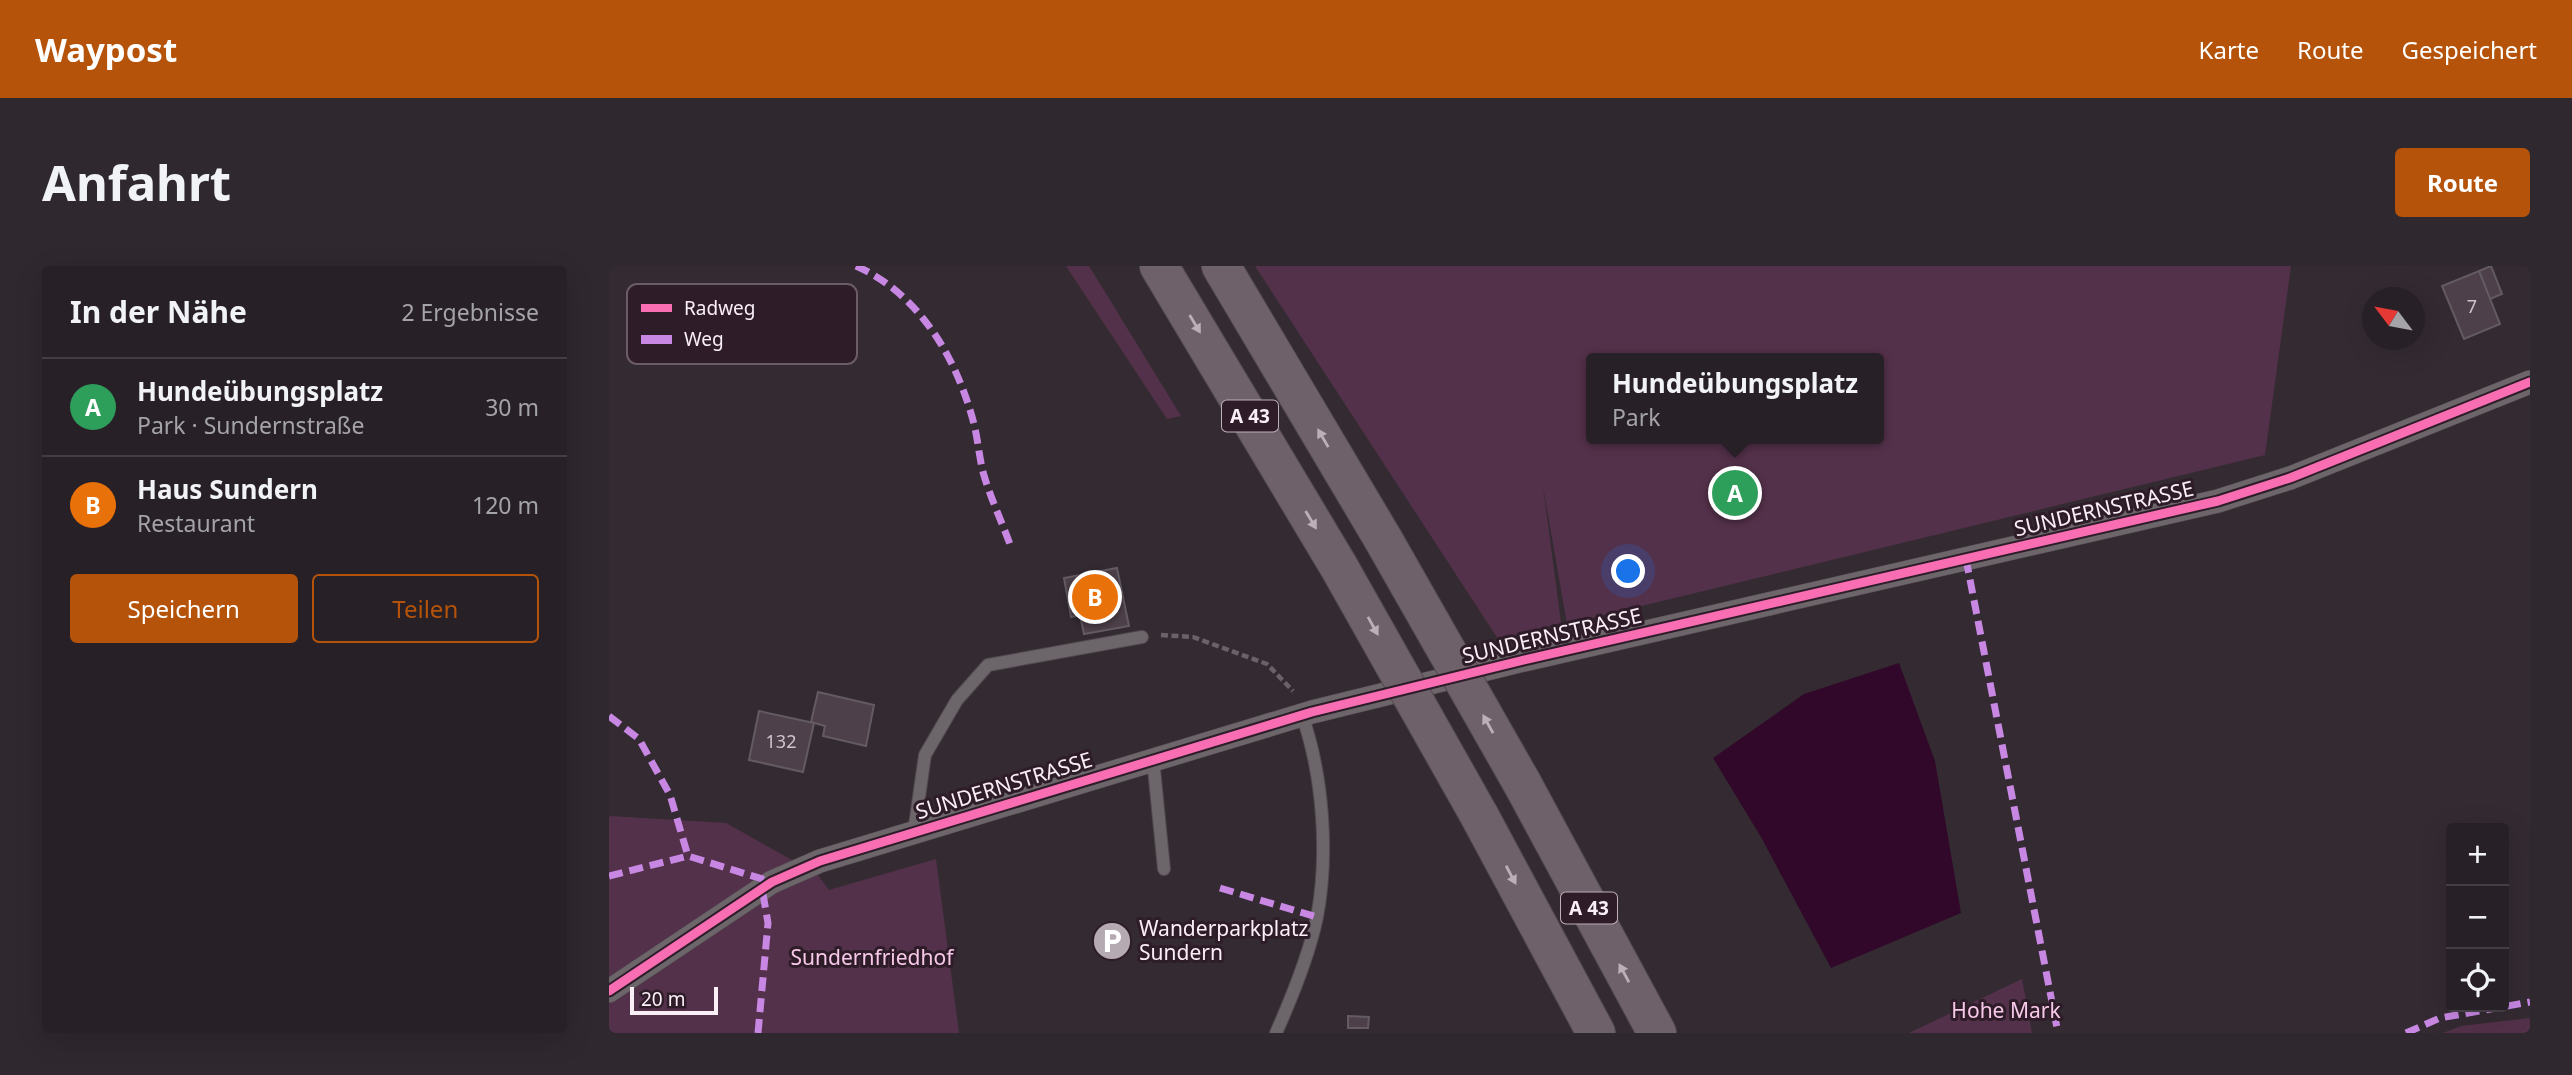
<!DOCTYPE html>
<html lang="de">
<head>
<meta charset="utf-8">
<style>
	:root { --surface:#272026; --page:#2f282e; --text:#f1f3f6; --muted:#a4a3a7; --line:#433e43; --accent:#b45309 }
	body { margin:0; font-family:"Noto Sans",sans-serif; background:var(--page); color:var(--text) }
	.controls { position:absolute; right:21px; bottom:21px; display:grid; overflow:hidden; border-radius:7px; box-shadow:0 7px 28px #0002 }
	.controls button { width:63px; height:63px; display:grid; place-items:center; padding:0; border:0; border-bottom:2px solid var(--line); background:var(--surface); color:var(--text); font:35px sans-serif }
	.compass { position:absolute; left:1753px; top:21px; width:63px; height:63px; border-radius:50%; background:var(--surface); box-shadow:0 7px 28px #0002; rotate:302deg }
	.scale { position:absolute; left:21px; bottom:18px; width:88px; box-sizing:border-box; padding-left:7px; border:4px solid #fbeff7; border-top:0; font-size:19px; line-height:24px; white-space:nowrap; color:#fbeff7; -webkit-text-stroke:5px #2e1d29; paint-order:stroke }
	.you { position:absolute; left:1020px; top:306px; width:24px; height:24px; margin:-18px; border:5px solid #fff; border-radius:50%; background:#1a73e8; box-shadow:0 0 0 10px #1a73e833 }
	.badge { display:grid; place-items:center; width:46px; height:46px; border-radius:50%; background:var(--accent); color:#fff; font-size:23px; font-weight:700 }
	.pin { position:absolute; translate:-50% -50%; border:4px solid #fff; box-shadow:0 2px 7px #0006 }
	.popup { position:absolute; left:977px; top:87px; width:298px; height:91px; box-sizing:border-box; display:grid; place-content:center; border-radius:7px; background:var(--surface); filter:drop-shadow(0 2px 5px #0005); font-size:23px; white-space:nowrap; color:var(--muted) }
	.popup b { font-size:26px; color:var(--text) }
	.popup::after { content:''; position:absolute; left:50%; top:100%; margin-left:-14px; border:14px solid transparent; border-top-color:var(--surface) }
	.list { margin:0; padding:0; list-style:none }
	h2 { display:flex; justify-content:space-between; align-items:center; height:91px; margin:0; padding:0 28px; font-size:30px }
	h2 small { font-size:23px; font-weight:400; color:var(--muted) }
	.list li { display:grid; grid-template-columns:46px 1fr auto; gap:21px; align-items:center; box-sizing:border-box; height:98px; padding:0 28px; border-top:2px solid var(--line) }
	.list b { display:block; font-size:26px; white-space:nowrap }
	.list p { margin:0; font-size:23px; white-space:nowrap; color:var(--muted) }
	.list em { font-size:23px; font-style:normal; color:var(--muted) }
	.actions { display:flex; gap:14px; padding:21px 28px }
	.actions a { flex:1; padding:16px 0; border:2px solid var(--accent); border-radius:7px; text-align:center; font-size:24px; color:var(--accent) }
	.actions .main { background:var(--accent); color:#fff }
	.icon { flex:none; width:38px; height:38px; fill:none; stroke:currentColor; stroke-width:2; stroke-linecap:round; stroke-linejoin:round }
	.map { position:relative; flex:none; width:1921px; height:767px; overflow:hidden; border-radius:7px }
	header { display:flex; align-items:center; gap:42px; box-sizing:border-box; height:98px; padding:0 35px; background:var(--accent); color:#fff }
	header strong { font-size:33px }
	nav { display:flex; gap:38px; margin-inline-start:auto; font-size:24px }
	.intro { display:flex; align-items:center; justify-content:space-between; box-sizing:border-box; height:168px; padding:0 42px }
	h1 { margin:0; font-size:49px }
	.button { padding:18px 32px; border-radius:7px; background:var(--accent); color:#fff; font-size:24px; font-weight:700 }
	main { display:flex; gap:42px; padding:0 42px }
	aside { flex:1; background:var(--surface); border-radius:7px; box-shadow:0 7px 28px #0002 }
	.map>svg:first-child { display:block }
</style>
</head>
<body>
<header>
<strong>Waypost</strong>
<nav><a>Karte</a><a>Route</a><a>Gespeichert</a></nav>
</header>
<div class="intro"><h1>Anfahrt</h1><a class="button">Route</a></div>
<main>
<aside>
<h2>In der Nähe<small>2 Ergebnisse</small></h2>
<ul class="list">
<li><span class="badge" style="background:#2e9e5b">A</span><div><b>Hundeübungsplatz</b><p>Park · Sundernstraße</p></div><em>30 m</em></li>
<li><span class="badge" style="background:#e8710a">B</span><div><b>Haus Sundern</b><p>Restaurant</p></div><em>120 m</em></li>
</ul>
<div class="actions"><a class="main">Speichern</a><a>Teilen</a></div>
</aside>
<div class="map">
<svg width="1921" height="767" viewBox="0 0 1921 767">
	<rect width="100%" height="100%" fill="#342b32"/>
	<g fill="#54314a" fill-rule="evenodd">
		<polygon points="457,0 480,0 572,150 558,153"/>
		<path d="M646,0H1682L1656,189L958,358L934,220L952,357L889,373ZM982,92H1270V173H982Z"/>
		<polygon points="0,550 117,557 208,608 220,624 327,593 350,767 0,767"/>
		<polygon points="1413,713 1423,767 1300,767"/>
		<polygon points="1921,752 1921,767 1834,767 1852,760"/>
	</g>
	<polygon fill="#310829" points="1290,397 1326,495 1352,647 1222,702 1152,571 1104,492 1195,428"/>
	<g fill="#4e404a" stroke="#635b61" stroke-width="2">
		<polygon points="1882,0 1893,28 1881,33 1870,5"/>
		<polygon points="1870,5 1891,58 1855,73 1833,20"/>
		<polygon points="508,302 520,360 475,368 471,349 462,351 455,312"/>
		<polygon points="209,426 265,439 257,480 214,470 216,460 202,456"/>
		<polygon points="150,445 205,457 194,506 140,494"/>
		<polygon points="739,750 760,751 759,762 739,762"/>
	</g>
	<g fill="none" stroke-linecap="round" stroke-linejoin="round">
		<g stroke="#51494e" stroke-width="14">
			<g id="lane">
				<polyline points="544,493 555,603"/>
				<polyline points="305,566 316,489 348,434 379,399 533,371"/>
				<path d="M667,767C683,731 700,690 708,651C720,588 714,509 693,449"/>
			</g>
		</g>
		<g stroke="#51494e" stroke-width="24">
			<polyline id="street" points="0,725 163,616 211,595 703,446 915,394 1609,235 1681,212 1921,116"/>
		</g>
		<g stroke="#51494e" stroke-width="40">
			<g id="highway">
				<polyline points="550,0 730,301"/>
				<polyline points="612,0 774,273"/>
				<polyline points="913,517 1048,767"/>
				<polyline points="870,549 987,767"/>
			</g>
		</g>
		<polyline stroke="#6a6268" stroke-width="4.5" stroke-dasharray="7 3.5" stroke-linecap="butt" points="552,369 584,371 658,398 684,425"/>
		<use href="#lane" stroke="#6c656a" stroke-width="12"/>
		<use href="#street" stroke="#6c656a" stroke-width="23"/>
		<use href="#highway" stroke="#6e616a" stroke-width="38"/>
		<g stroke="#51494e" stroke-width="40" stroke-linecap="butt">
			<g id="highway-bridge">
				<polyline points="774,273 913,517"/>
				<polyline points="730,301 870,549"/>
			</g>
		</g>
		<use href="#highway-bridge" stroke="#6e616a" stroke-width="38"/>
		<g stroke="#c787e3" stroke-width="7" stroke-dasharray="14 7" stroke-linecap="butt">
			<path d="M247,0C311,28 348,93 365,158C369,174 370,190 374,206C381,231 393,256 402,281"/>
			<polyline points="1357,293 1449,767"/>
			<polyline points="0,450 30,473 61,529 79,590"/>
			<polyline points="0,610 79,590 163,616"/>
			<polyline points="611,622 708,651"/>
			<polyline points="149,767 159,657 153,622"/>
			<polyline points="1797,767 1831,752 1921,736"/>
		</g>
		<g stroke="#2e1d29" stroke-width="13">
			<polyline id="cycleway" points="0,725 163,616 211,595 703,446 915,394 1609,235 1681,212 1921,116"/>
		</g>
		<use href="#cycleway" stroke="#f96db3" stroke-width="9"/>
	</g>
	<defs><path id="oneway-solid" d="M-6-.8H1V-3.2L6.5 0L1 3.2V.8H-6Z" transform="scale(1.75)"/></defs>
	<g fill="#bcafb8">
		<use href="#oneway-solid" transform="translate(586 58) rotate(59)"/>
		<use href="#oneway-solid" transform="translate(714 172) rotate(-120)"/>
		<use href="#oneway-solid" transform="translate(702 254) rotate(59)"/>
		<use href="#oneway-solid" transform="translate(764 360) rotate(61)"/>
		<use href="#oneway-solid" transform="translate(879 458) rotate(-119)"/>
		<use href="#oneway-solid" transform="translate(902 609) rotate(62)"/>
		<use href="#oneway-solid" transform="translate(1015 707) rotate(-118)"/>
	</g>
	<defs>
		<g id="parking-disc" transform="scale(2.0125)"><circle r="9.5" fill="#b5aab2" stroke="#2e1d29"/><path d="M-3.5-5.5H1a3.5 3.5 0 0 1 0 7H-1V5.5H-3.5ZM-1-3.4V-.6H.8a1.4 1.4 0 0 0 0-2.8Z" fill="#fff"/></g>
	</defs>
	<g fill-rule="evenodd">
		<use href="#parking-disc" x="503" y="675"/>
	</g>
	<g text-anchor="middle" stroke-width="6" stroke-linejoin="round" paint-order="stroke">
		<g font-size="18" fill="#d0c3cc">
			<text x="1863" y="47">7</text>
			<text x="172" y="482">132</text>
		</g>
		<g fill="#2e1d29" stroke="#beb0b9" stroke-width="2">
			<rect x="613" y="134.5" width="56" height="31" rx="5"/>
			<rect x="952" y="626.5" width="56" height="31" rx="5"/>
		</g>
		<g font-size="19" font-weight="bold" fill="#fbeff7">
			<text x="641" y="157">A 43</text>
			<text x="980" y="649">A 43</text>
		</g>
		<g font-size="21" fill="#fbeff7" stroke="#2e1d29">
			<text transform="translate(1495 243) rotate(-13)" y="7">SUNDERNSTRASSE</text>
			<text transform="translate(943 370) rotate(-13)" y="7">SUNDERNSTRASSE</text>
			<text transform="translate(395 520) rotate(-17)" y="7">SUNDERNSTRASSE</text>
		</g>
		<g font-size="21" fill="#fbeff7" stroke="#2e1d29" text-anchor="start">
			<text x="530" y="670">Wanderparkplatz<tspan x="530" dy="24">Sundern</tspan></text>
		</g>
		<g font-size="21" fill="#f8c8e9" stroke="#2e1d29">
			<text x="263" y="699">Sundernfriedhof</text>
			<text x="1397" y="752">Hohe Mark</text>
		</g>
	</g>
	<rect x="18" y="18" width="230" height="80" rx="10" fill="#2e1d29" stroke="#6c5c67" stroke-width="2"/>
	<rect x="32" y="38" width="31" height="8" fill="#f96db3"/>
	<rect x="32" y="69" width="31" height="9" fill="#c787e3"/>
	<g font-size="19" fill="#fbeff7">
		<text x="75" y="49">Radweg</text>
		<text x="75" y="80">Weg</text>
	</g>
</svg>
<div class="controls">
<button>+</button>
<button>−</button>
<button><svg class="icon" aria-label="locate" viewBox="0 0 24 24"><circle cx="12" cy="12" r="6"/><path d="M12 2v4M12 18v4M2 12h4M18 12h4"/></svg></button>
</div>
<svg class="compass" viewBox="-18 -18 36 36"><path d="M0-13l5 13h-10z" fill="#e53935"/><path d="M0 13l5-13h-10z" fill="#a4a3a7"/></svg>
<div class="scale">20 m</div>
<div class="you"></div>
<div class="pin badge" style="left:1126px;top:227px;background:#2e9e5b">A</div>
<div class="popup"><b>Hundeübungsplatz</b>Park</div>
<div class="pin badge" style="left:486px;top:331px;background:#e8710a">B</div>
</div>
</main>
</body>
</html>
